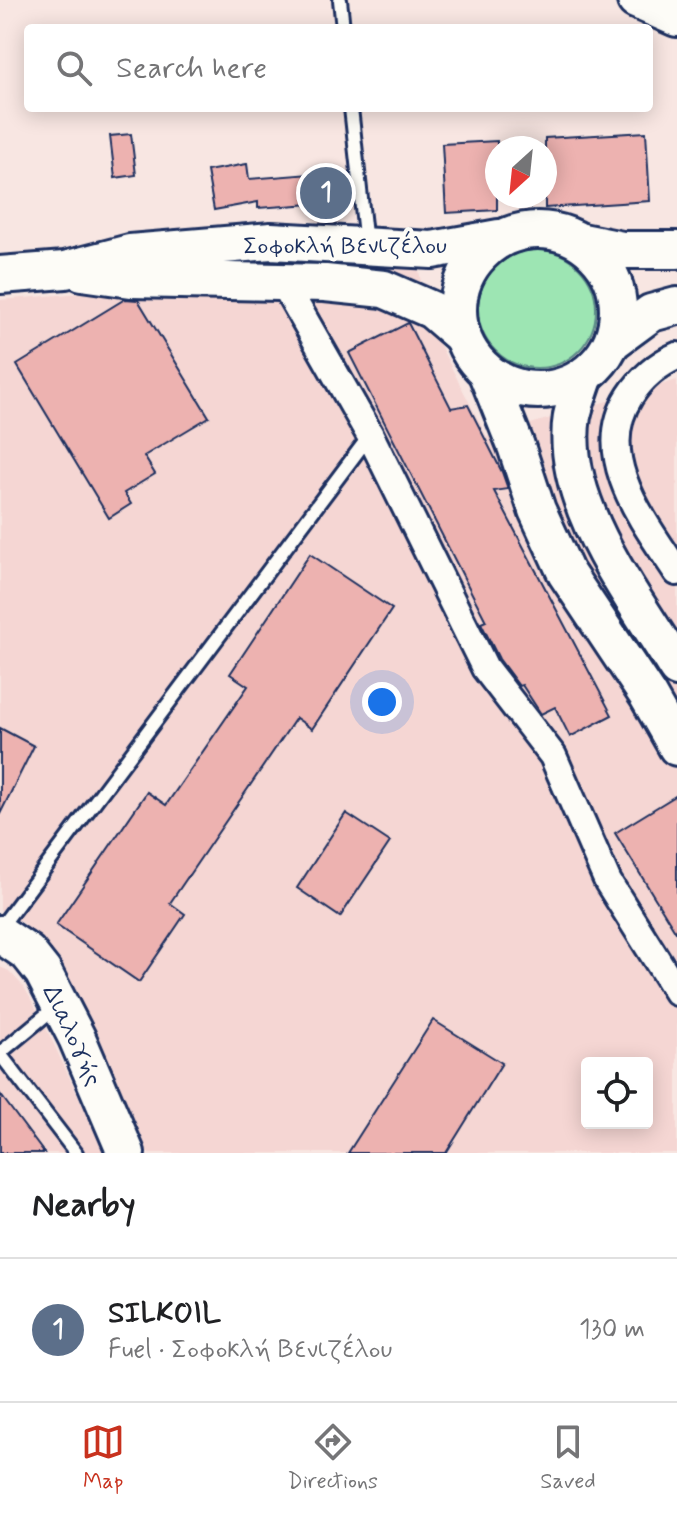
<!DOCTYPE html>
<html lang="en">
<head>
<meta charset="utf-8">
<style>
	:root { --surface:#fff; --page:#f6f6f6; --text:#202124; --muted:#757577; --line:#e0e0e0; --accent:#c8321e }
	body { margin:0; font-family:Mynerve,sans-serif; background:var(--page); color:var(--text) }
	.controls { position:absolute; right:24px; bottom:24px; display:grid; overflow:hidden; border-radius:8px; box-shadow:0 4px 20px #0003 }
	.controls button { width:72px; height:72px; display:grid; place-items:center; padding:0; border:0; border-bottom:2px solid var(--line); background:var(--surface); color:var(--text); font:40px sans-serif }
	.compass { position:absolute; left:485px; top:136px; width:72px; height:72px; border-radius:50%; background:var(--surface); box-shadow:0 4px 20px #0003; rotate:207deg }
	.you { position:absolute; left:382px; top:702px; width:28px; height:28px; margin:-20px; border:6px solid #fff; border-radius:50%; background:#1a73e8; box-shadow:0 0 0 12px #1a73e833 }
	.badge { display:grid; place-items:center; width:52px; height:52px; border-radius:50%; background:var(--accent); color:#fff; font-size:26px; font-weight:700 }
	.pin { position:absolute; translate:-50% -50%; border:4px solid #fff; box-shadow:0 2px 8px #0006 }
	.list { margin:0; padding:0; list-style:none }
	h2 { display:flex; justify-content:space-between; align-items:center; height:104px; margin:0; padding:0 32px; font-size:34px }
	h2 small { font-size:26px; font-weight:400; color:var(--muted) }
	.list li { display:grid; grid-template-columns:52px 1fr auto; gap:24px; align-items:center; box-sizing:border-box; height:144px; padding:0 32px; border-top:2px solid var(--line) }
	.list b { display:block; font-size:30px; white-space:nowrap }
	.list p { margin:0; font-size:26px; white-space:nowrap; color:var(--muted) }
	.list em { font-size:26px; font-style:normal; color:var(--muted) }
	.icon { flex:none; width:44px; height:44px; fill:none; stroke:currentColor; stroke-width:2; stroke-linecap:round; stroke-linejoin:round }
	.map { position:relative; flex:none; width:677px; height:1153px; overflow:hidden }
	.search { position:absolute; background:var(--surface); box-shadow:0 4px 20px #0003; left:24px; right:24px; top:24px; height:88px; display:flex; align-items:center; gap:20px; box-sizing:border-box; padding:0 28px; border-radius:8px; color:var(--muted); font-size:30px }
	.sheet { height:248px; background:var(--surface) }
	nav { display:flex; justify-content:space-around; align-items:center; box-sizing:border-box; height:112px; border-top:2px solid var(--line); background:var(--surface); font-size:22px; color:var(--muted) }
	nav a { display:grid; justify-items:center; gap:4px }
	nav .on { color:var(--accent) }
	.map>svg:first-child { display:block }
</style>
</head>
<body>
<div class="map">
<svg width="677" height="1153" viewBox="0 0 677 1153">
	<rect width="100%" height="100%" fill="#f8e6e2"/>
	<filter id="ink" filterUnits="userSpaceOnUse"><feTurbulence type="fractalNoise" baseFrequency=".0125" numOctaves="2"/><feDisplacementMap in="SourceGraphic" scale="16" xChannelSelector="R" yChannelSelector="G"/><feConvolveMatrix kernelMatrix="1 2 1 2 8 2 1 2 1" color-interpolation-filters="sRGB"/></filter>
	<g filter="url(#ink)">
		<g fill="#f5d6d3" fill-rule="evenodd">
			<path d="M418,264L427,320L487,437L677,380V1153H143L90,1020L56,956L23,923L0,910V300ZM587,1063H647V1123H587Z"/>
			<polygon points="0,967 9,971 24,987 41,1017 105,1153 0,1153"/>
		</g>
		<circle fill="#9de5b3" stroke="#5c8a88" stroke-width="2" cx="537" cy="309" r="59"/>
		<g fill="#edb2b0" stroke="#1b2f5e" stroke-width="2">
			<polygon points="646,132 650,201 545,208 545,138"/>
			<polygon points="131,134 136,175 115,178 110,136"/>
			<polygon points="497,141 497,210 446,213 442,144"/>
			<polygon points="247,164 249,179 335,172 338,202 258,208 258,202 214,210 207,171"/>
			<polygon points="125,299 138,300 209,417 144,456 155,474 124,493 131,504 109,518 17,365"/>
			<polygon points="408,323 451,408 468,405 502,472 508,489 494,491 612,715 570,737 555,707 541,714 522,685 519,686 499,659 481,623 486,621 349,353"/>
			<polygon points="310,554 392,609 312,729 296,718 170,903 185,914 139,982 56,925 147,792 166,805 248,686 230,674"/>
			<polygon points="0,728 34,746 0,814"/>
			<polygon points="677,795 677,934 615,833"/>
			<polygon points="346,813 390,842 340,917 297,888"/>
			<polygon points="433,1020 502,1063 446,1153 348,1153"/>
			<polygon points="0,1094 44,1153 0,1153"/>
		</g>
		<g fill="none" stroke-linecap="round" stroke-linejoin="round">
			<g stroke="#1b2f5e" stroke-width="18">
				<g id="lane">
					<polyline points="340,0 343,28"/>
					<polyline points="351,108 366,244"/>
					<polyline points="0,928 370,435"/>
					<polyline points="0,1053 58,1005"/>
					<polyline points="0,1054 76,1153"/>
				</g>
			</g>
			<g stroke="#1b2f5e" stroke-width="32">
				<g id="street">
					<polyline points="283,282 370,435 485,668 553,756 608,882 677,992"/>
					<path d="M677,356C658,364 641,379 630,396C591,456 645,523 677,572"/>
				</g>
			</g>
			<g stroke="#1b2f5e" stroke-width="42">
				<g id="secondary">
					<polyline points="636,0 677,18"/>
					<circle cx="538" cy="310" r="80"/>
					<polyline points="582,242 622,250 677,250"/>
					<polyline points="82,272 131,279 325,283 384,289 432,310 461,335"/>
					<polyline points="0,275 65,270 130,253 271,241 432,250 499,238"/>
					<polyline points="613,341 651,313 677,306"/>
					<polyline points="486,371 516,446 537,510 566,573 648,696 677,747"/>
					<path d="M585,375C581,388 575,402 572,416C558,501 635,599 677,668"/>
					<polyline points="0,934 28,953 43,972 77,1038 126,1153"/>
				</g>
			</g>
			<use href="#lane" stroke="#fdfcf7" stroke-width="12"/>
			<use href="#street" stroke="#fdfcf7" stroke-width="26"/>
			<use href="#secondary" stroke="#fdfcf7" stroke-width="36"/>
		</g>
	</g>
	<g text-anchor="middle" stroke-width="8" stroke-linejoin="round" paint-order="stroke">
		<g font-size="24" fill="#1b2f5e" stroke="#fdfcf7">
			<text x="345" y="253">Σοφοκλή Βενιζέλου</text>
			<text transform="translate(73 1035) rotate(65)" y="8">Διαλογής</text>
		</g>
	</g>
</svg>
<div class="controls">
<button><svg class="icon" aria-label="locate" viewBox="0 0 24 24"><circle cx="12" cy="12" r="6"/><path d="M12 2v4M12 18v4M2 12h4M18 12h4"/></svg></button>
</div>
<svg class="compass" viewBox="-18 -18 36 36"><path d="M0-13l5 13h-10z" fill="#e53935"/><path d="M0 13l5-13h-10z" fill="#757577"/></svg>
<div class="you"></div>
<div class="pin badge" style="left:326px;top:193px;background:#5c6f8a">1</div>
<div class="search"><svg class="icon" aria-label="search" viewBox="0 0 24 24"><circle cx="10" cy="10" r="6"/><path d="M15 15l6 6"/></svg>Search here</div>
</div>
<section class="sheet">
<h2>Nearby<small></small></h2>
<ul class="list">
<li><span class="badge" style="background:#5c6f8a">1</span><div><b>SILKOIL</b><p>Fuel · Σοφοκλή Βενιζέλου</p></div><em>130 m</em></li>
</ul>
</section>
<nav>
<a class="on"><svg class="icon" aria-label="map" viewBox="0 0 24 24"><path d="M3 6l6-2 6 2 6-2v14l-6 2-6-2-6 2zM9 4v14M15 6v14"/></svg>Map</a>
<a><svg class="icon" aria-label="directions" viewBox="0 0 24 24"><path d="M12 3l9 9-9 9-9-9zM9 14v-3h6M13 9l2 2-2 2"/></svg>Directions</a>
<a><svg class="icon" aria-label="saved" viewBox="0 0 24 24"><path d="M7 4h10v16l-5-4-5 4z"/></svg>Saved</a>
</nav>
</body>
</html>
